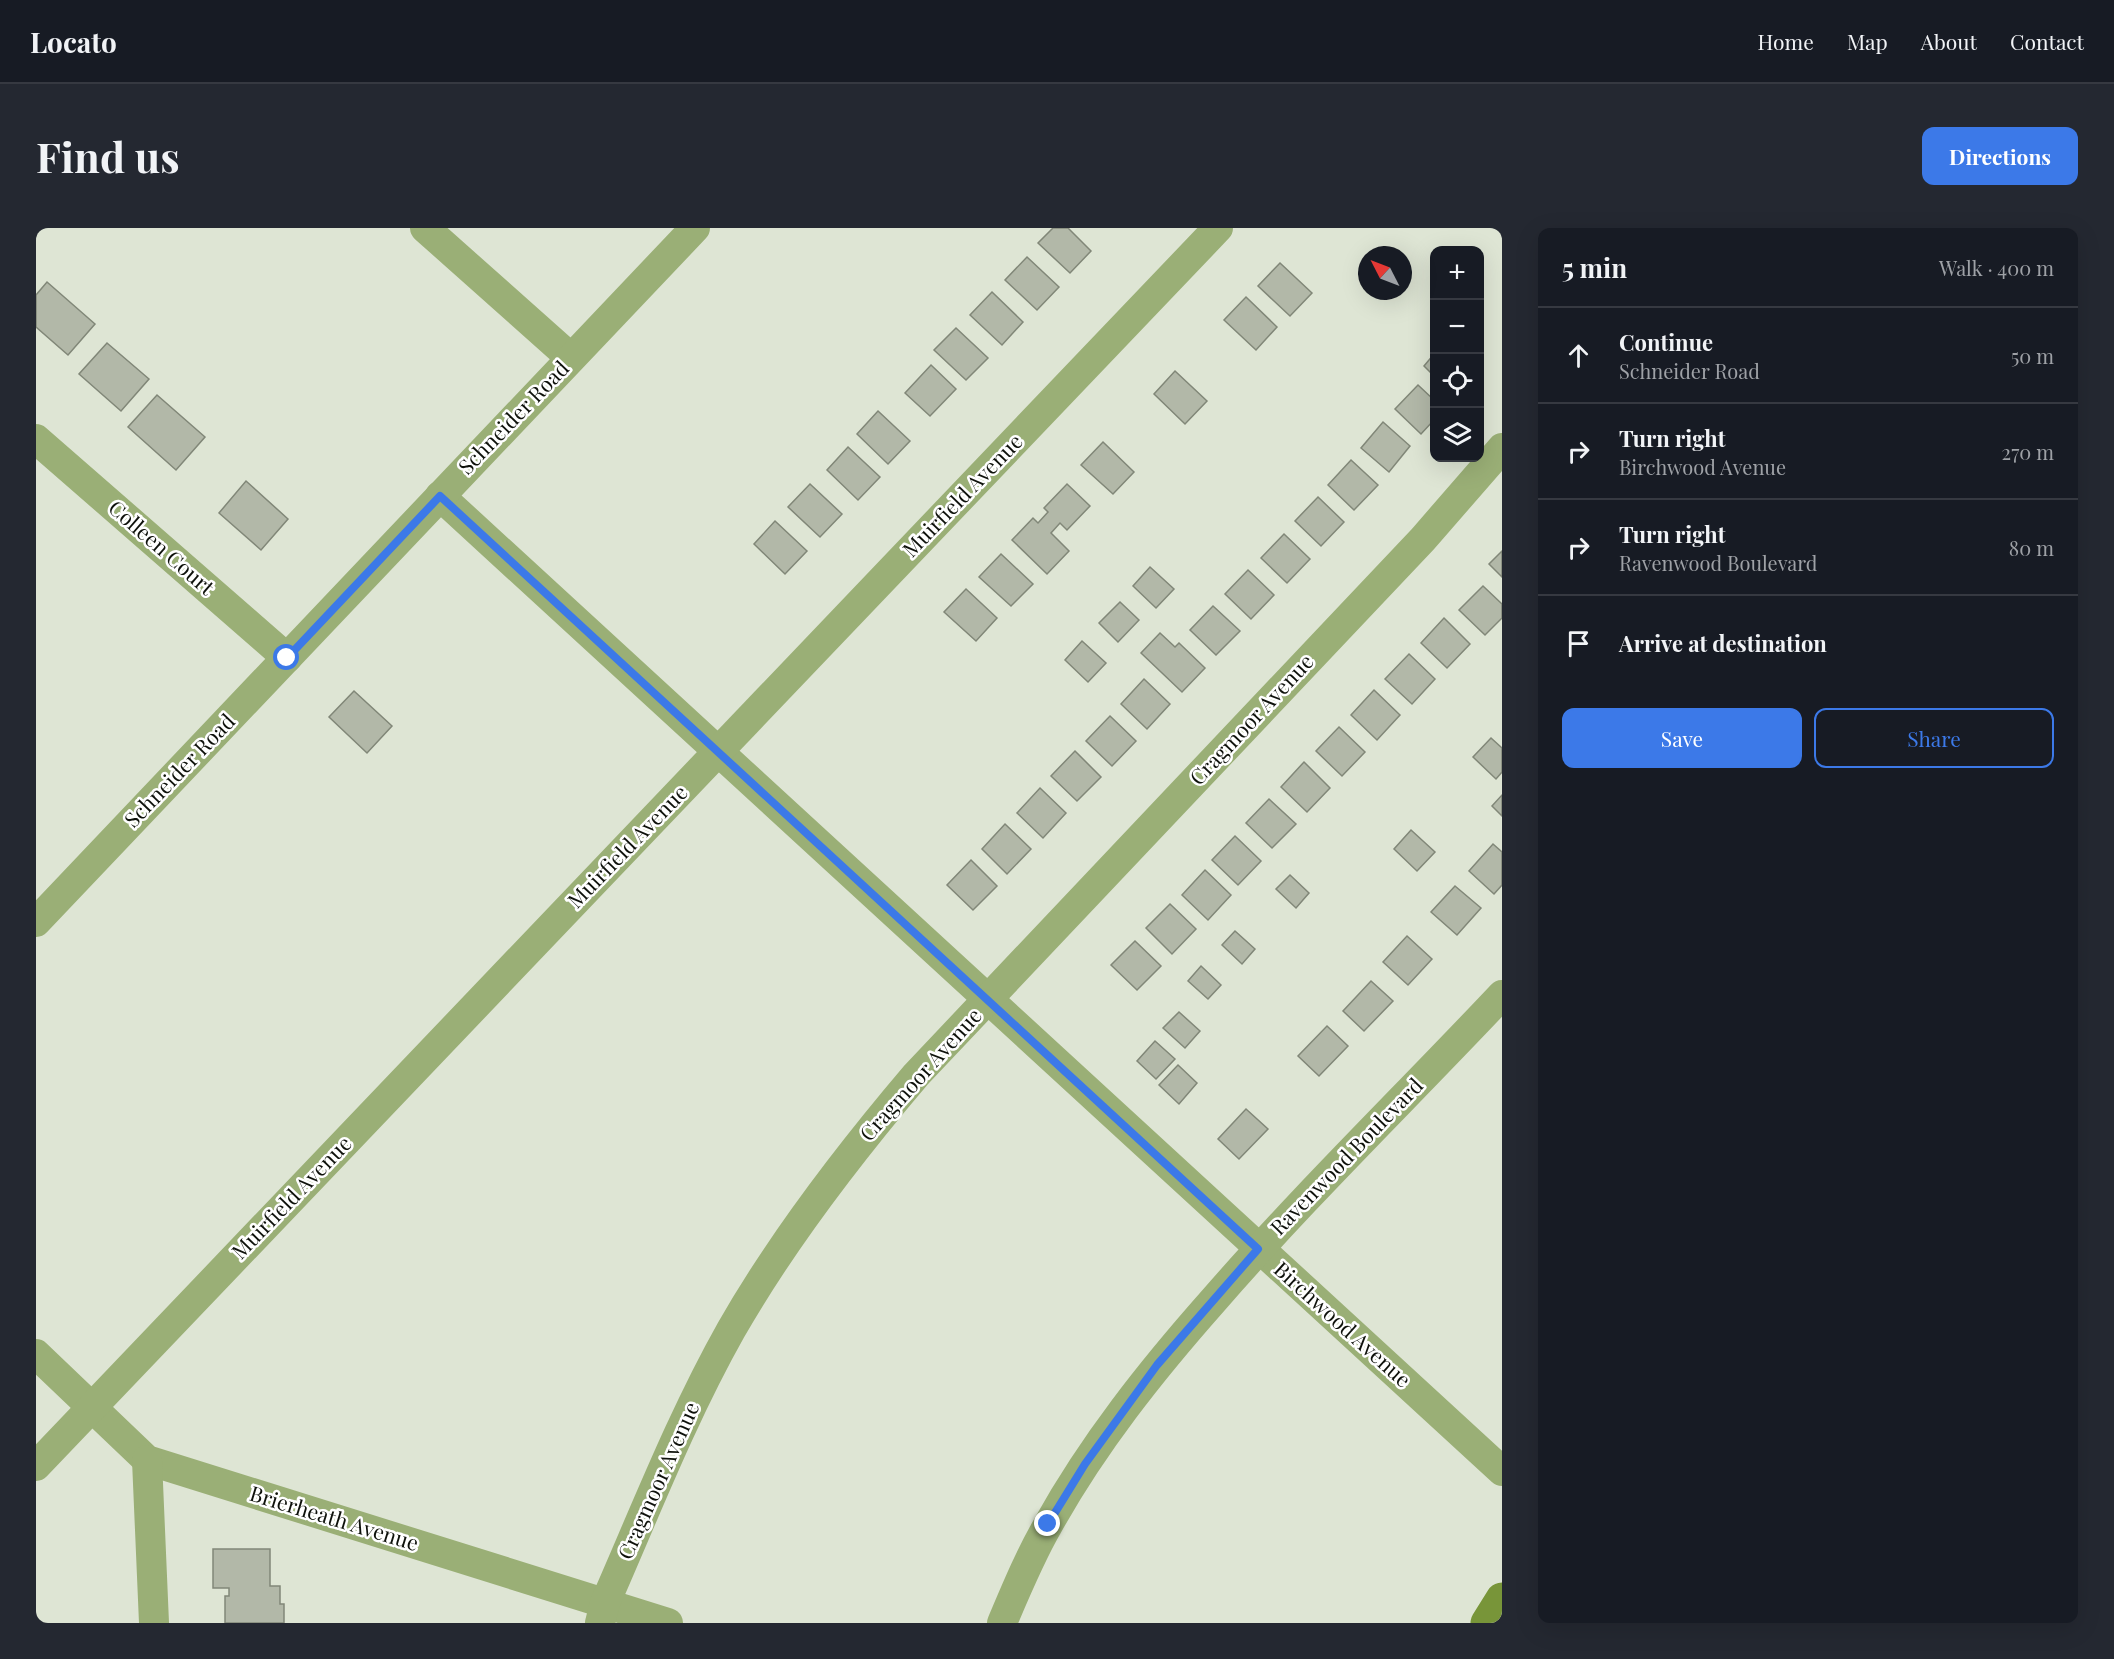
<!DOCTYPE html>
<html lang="en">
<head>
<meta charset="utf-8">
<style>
	:root { --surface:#171b24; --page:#242831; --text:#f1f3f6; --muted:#9ea1a6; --line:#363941; --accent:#3c79e8 }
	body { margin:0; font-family:"Playfair Display",serif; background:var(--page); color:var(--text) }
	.controls { position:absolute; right:18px; top:18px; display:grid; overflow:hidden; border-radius:12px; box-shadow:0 6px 24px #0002 }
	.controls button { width:54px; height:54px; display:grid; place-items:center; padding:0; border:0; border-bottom:2px solid var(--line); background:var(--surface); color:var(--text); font:30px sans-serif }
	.compass { position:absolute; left:1322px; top:18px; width:54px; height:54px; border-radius:50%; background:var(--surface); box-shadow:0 6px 24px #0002; rotate:312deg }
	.stop { position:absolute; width:18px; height:18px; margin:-14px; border:4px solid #3c79e8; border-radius:50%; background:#fff }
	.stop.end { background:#3c79e8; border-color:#fff; box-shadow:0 2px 6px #0008 }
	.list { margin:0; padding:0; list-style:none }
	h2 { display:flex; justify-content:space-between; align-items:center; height:78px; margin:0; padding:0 24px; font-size:26px }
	h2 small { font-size:20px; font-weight:400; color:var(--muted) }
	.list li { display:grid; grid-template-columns:39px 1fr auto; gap:18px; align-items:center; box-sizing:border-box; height:96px; padding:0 24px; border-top:2px solid var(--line) }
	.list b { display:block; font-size:22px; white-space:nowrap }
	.list p { margin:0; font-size:20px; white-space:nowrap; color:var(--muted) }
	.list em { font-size:20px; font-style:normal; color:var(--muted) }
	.actions { display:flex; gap:12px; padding:18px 24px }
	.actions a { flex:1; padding:14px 0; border:2px solid var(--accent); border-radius:12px; text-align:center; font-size:21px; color:var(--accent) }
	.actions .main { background:var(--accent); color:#fff }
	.icon { flex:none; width:33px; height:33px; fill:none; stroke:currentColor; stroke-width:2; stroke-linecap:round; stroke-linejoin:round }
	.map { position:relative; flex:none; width:1466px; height:1395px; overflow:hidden; border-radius:12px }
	header { display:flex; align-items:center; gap:36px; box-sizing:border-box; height:84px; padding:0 30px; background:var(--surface); border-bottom:2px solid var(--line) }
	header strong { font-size:28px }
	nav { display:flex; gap:33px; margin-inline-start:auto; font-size:21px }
	.intro { display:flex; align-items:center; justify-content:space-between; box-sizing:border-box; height:144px; padding:0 36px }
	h1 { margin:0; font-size:42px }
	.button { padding:15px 27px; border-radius:12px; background:var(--accent); color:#fff; font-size:21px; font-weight:700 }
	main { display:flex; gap:36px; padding:0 36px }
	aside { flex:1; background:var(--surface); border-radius:12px; box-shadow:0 6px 24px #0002 }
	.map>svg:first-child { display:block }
</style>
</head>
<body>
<header>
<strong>Locato</strong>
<nav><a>Home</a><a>Map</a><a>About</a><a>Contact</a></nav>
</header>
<div class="intro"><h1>Find us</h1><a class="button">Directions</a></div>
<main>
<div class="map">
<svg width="1466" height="1395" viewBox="0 0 1466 1395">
	<rect width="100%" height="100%" fill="#dee5d4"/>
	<g fill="#b2b8a8" stroke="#818778" stroke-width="1.5">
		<polygon points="1017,0 1032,0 1055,23 1034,45 1002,15"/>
		<polygon points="991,29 1023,59 1001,82 969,52"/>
		<polygon points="1244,35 1276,65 1254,88 1222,58"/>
		<polygon points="11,54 59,96 32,127 0,99 0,67"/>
		<polygon points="956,64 987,94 966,117 934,87"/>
		<polygon points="1210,69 1241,99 1220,122 1188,92"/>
		<polygon points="920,100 952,130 930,152 898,122"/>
		<polygon points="71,115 113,151 85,183 43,146"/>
		<polygon points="1398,126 1398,148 1388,138"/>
		<polygon points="895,137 920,161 894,188 869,165"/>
		<polygon points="1139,143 1171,173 1149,196 1118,166"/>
		<polygon points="1382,157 1398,172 1398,192 1385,206 1359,181"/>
		<polygon points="121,167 169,209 140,242 92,199"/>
		<polygon points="842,183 874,213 852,236 821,206"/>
		<polygon points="1347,194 1374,218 1353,244 1325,220"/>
		<polygon points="1067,214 1098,244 1077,266 1045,237"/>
		<polygon points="812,219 844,249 822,272 791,242"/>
		<polygon points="1315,232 1342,257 1318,282 1292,257"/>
		<polygon points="210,253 252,291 225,322 183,285"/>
		<polygon points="774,256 806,286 784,309 752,279"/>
		<polygon points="1031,256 1054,278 1031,302 1024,295 1015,305 1033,323 1011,346 976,312 997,290 1002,295 1012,284 1008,280"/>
		<polygon points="1282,269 1308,294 1285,318 1259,293"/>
		<polygon points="739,293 771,323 749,346 718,316"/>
		<polygon points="1248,306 1274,331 1251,355 1225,330"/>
		<polygon points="1466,323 1466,349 1453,336"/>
		<polygon points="965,326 997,356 975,378 943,349"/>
		<polygon points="1114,339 1138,361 1120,380 1097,358"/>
		<polygon points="1212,342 1238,367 1215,391 1189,366"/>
		<polygon points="1447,358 1466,376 1466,390 1449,407 1423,382"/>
		<polygon points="930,361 961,390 940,413 908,384"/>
		<polygon points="1084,374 1103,392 1082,414 1063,395"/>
		<polygon points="1177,378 1204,403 1180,427 1154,402"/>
		<polygon points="1408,390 1434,416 1411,440 1385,415"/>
		<polygon points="1124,405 1139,419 1143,415 1169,440 1146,464 1105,425"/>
		<polygon points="1046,413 1070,435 1052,454 1029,432"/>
		<polygon points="1373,426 1399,451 1376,476 1349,451"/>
		<polygon points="1108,451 1134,476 1111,501 1085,476"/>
		<polygon points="1338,462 1364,487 1341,512 1315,487"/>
		<polygon points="318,463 356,498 331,525 293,489"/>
		<polygon points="1074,488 1100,513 1076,538 1050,513"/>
		<polygon points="1303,499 1329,524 1306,548 1280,523"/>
		<polygon points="1455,510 1466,520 1466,544 1460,551 1437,529"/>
		<polygon points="1039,523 1065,549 1041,573 1015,548"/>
		<polygon points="1268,534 1294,560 1271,584 1245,559"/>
		<polygon points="1004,560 1030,585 1007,610 981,585"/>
		<polygon points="1466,567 1466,588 1456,578"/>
		<polygon points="1233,571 1260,596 1236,620 1210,595"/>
		<polygon points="969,596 995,621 971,646 946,621"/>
		<polygon points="1375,602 1399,624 1381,643 1358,621"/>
		<polygon points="1199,608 1225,633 1202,657 1176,632"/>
		<polygon points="1457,616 1466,624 1466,657 1458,666 1433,643"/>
		<polygon points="935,632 961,658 937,682 911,657"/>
		<polygon points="1169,642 1195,667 1172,692 1146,667"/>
		<polygon points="1254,647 1273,665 1260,680 1240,661"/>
		<polygon points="1419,658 1445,680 1421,707 1395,684"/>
		<polygon points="1134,676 1160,701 1136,726 1110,700"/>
		<polygon points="1199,703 1219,721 1206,736 1186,717"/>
		<polygon points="1371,708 1396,731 1372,757 1347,734"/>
		<polygon points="1099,713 1125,738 1101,762 1075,737"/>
		<polygon points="1165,738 1185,757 1172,771 1152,753"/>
		<polygon points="1335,753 1357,773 1328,803 1307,783"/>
		<polygon points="1143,784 1164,803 1149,820 1127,800"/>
		<polygon points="1291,798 1312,818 1283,848 1262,828"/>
		<polygon points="1119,813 1139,831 1120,851 1101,833"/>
		<polygon points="1142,837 1161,855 1143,876 1123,857"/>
		<polygon points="1210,881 1232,901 1203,931 1182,911"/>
		<polygon points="177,1321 234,1321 234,1358 244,1358 244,1376 248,1376 248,1395 189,1395 189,1368 193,1368 193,1360 177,1360"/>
	</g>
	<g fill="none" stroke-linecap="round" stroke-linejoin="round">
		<g stroke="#9aaf76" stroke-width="30">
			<polyline points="389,0 535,130"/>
			<polyline points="0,211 251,430"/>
			<polyline points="404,268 1466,1243"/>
			<polyline points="0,694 659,0"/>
			<polyline points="0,1126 111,1232 632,1395"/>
			<polyline points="111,1232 118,1395"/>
			<polyline points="0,1238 1182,0"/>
			<path d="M564,1395L569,1375C609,1284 646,1189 695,1102C747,1011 812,927 880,847L1387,311L1466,220"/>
			<path d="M966,1395C980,1362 994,1328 1012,1297C1057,1216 1115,1143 1176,1074C1268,968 1369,870 1466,767"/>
		</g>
		<polyline stroke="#789539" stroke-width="33" points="1451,1395 1466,1371"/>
	</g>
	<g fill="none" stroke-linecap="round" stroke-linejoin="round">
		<polyline stroke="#3c79e8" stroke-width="8" points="251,430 404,268 1222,1021 1121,1137 1049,1236 1012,1296"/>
	</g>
	<g text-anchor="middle" stroke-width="5" stroke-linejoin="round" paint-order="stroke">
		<g font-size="21" fill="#0e110b" stroke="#fff">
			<text transform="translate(478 190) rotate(-46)" y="7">Schneider Road</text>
			<text transform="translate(927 268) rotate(-46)" y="7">Muirfield Avenue</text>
			<text transform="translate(125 320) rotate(41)" y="7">Colleen Court</text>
			<text transform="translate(1216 492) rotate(-47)" y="7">Cragmoor Avenue</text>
			<text transform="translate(144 543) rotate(-46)" y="7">Schneider Road</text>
			<text transform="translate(592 619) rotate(-46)" y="7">Muirfield Avenue</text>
			<text transform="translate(885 847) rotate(-48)" y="7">Cragmoor Avenue</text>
			<text transform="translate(1311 929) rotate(-46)" y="7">Ravenwood Boulevard</text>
			<text transform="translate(256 970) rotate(-46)" y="7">Muirfield Avenue</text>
			<text transform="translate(1306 1097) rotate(42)" y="7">Birchwood Avenue</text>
			<text transform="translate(623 1253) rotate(-66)" y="7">Cragmoor Avenue</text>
			<text transform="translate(298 1291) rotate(17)" y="7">Brierheath Avenue</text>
		</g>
	</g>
</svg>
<div class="controls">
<button>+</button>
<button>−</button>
<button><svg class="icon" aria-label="locate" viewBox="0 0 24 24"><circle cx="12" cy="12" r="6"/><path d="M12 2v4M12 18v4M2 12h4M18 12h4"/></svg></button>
<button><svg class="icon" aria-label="layers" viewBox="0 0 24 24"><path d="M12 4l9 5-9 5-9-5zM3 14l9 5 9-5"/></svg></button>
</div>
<svg class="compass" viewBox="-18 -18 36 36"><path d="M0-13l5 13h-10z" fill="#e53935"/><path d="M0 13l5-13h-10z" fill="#9ea1a6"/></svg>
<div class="stop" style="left:251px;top:430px"></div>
<div class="stop end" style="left:1012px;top:1296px"></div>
</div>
<aside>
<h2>5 min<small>Walk · 400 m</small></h2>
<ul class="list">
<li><svg class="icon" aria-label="ahead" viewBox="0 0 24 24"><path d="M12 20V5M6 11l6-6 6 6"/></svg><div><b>Continue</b><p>Schneider Road</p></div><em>50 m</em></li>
<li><svg class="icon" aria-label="right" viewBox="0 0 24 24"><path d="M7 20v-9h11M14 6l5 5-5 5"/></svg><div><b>Turn right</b><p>Birchwood Avenue</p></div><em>270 m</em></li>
<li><svg class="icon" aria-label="right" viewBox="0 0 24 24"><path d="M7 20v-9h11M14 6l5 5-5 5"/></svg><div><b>Turn right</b><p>Ravenwood Boulevard</p></div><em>80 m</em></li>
<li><svg class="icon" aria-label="arrive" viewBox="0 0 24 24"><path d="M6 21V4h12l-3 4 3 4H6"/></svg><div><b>Arrive at destination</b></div></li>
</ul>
<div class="actions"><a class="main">Save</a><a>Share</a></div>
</aside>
</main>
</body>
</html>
